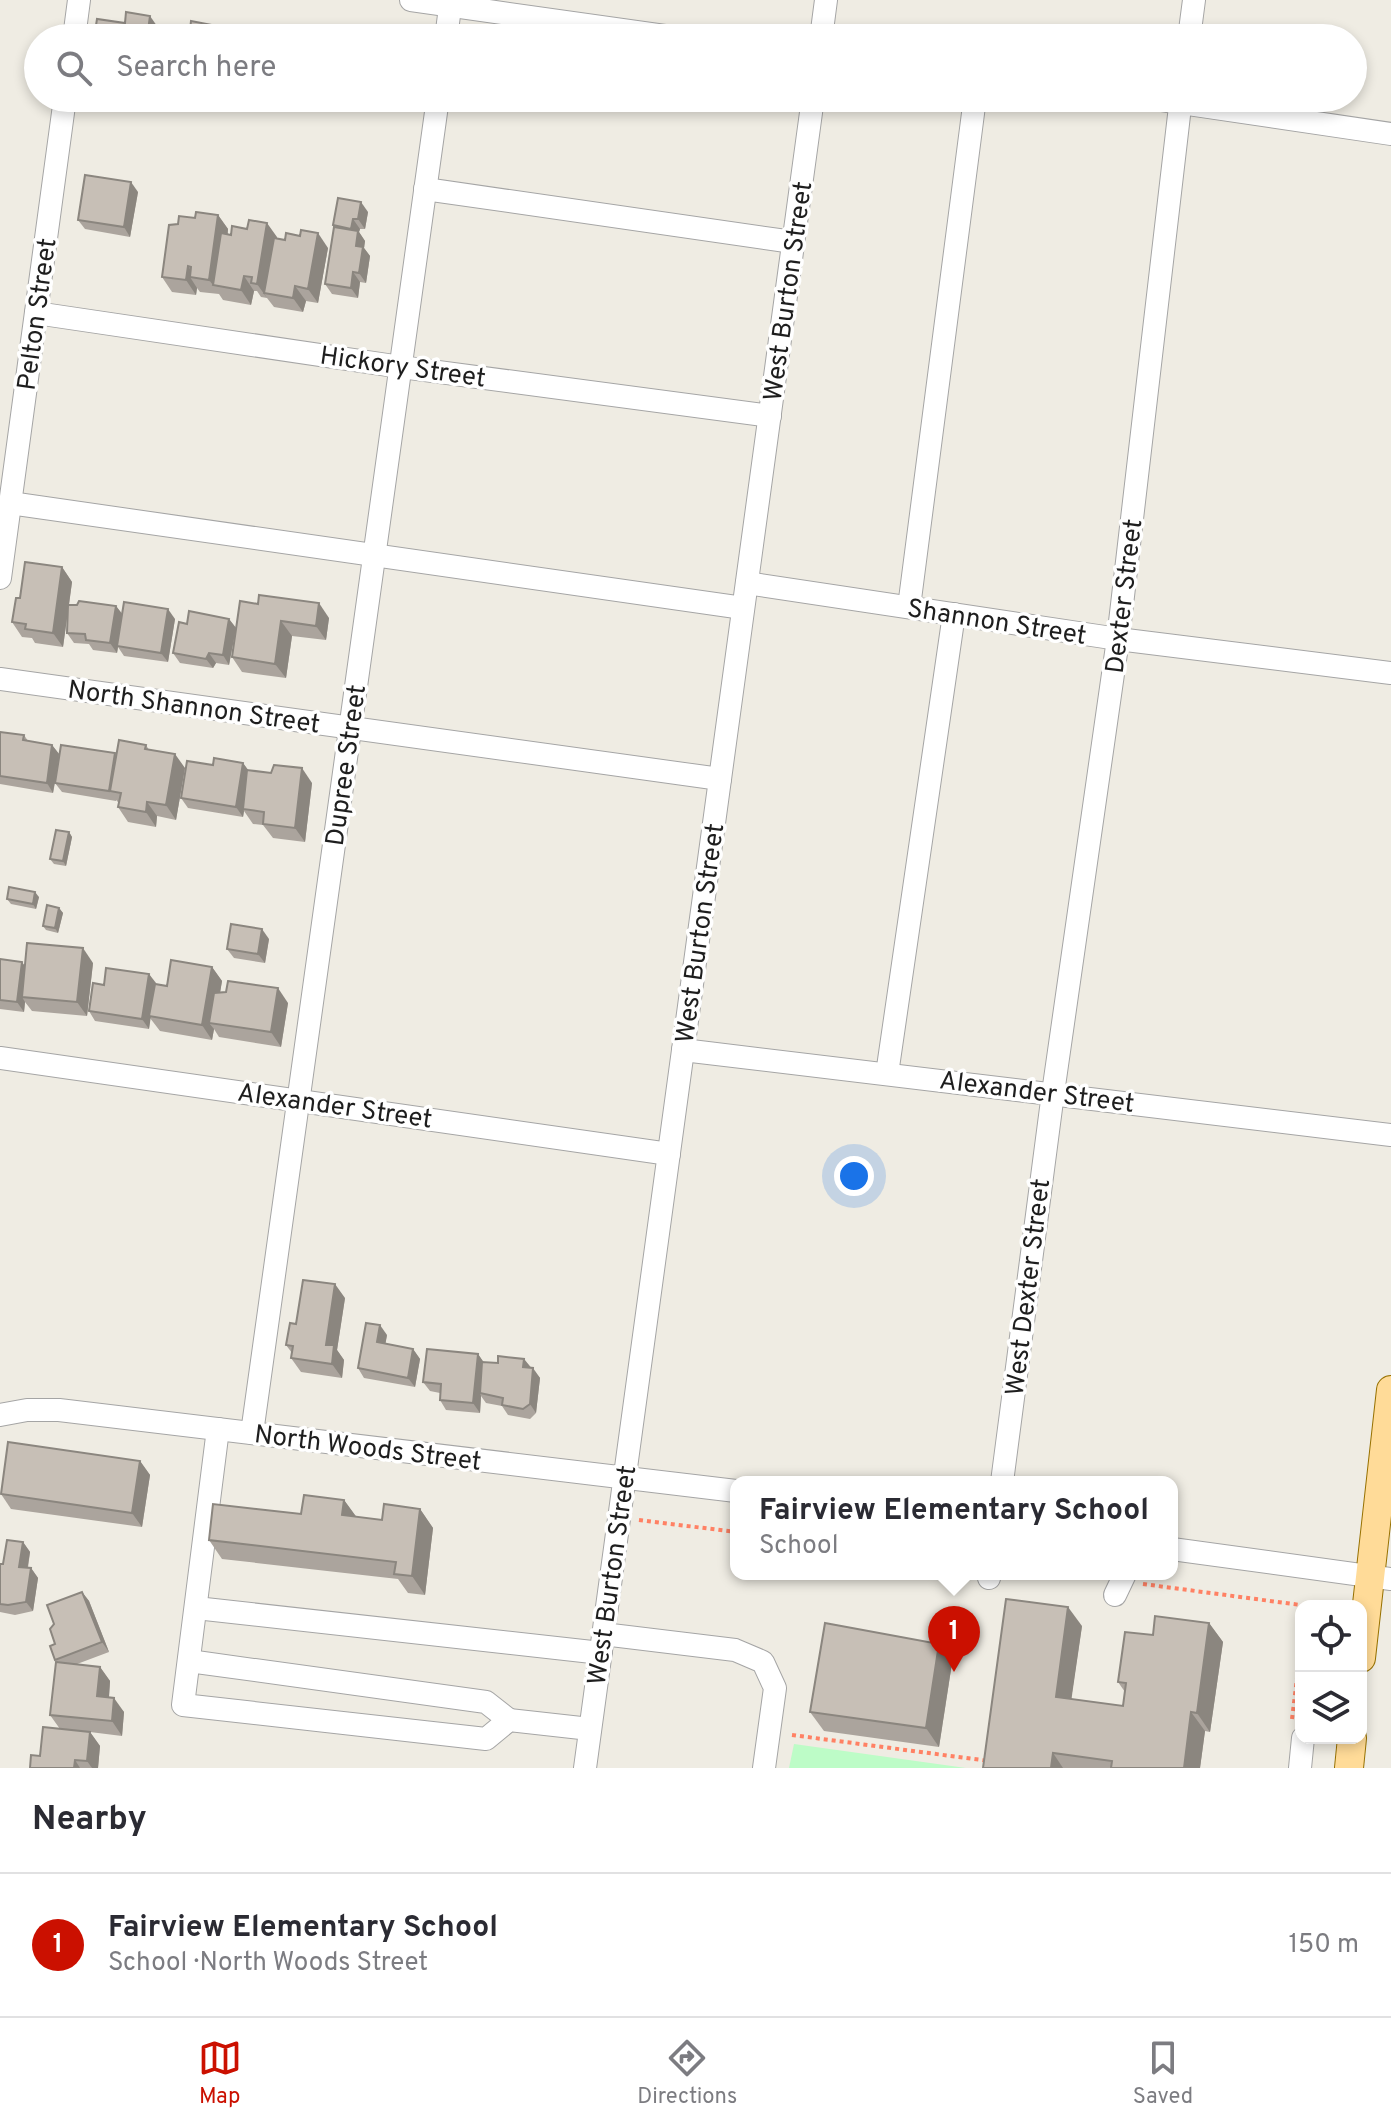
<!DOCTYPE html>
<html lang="en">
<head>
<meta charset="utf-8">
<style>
	:root { --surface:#fff; --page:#f2f2f3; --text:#2b2b33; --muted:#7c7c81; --line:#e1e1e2; --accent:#cb1000 }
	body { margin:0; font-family:Overpass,sans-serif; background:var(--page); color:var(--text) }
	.controls { position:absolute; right:24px; bottom:24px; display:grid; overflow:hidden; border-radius:16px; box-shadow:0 4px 12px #0003 }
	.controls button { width:72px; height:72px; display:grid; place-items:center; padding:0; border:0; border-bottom:2px solid var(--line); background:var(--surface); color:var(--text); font:40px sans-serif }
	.you { position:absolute; left:854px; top:1176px; width:28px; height:28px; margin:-20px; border:6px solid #fff; border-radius:50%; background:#1a73e8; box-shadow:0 0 0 12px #1a73e833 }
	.badge { display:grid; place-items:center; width:52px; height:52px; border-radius:50%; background:var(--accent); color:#fff; font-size:26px; font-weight:700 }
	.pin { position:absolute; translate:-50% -66px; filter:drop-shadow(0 2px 4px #0008) }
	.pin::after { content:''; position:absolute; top:42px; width:28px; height:24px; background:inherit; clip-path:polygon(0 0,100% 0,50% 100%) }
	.popup { position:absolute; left:730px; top:1476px; width:448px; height:104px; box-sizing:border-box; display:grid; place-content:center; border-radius:16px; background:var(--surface); filter:drop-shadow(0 2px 6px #0005); font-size:26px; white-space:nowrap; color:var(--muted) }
	.popup b { font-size:30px; color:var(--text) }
	.popup::after { content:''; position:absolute; left:50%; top:100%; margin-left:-16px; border:16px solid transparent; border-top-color:var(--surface) }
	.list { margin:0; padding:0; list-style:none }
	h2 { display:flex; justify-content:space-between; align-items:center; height:104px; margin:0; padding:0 32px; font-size:34px }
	h2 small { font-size:26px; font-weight:400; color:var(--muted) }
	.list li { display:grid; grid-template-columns:52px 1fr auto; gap:24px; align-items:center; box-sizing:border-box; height:144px; padding:0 32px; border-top:2px solid var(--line) }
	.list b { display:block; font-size:30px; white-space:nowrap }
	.list p { margin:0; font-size:26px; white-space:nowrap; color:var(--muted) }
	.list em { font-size:26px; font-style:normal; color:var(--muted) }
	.icon { flex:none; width:44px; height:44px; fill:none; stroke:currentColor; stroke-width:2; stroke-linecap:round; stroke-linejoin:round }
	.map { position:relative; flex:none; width:1391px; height:1768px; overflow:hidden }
	.search { position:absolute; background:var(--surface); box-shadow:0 4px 12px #0003; left:24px; right:24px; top:24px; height:88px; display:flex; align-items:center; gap:20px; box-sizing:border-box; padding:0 28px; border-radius:44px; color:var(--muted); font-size:30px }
	.sheet { height:248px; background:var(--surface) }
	nav { display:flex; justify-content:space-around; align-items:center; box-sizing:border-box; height:112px; border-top:2px solid var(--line); background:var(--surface); font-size:22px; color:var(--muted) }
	nav a { display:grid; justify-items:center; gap:4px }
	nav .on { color:var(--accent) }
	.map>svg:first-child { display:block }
</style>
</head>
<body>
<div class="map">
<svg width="1391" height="1768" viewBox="0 0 1391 1768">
	<rect width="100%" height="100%" fill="#efece3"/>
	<polygon fill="#bdfcc7" points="794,1744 966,1768 789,1768"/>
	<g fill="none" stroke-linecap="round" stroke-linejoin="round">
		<g stroke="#a5a5a5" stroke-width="24">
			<g id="minor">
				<polyline points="411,0 679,38"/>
				<polyline points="74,38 79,0"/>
				<polyline points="446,38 451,0"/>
				<polyline points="821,38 826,0"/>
				<polyline points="1189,38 1194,0"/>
				<polyline points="1147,98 1391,134"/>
				<polyline points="425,189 793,242"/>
				<polyline points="36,313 401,367 770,416"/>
				<polyline points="10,503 743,608"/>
				<polyline points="0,578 65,98"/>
				<polyline points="747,583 1118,639 1391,673"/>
				<polyline points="909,607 975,98"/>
				<polyline points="0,679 720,779"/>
				<polyline points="683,1050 1391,1135"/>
				<polyline points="0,1058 669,1154"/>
				<polyline points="887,1074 954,614"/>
				<polyline points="0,1415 27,1410 59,1410 736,1491"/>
				<polyline points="218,1429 183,1705 486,1739 509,1720 590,1729"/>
				<polyline points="252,1433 438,98"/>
				<polyline points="1002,1482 1053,1093 1118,639 1181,98"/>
				<polyline points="1172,1549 1391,1579"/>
				<polyline points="989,1578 990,1574"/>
				<polyline points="1115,1595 1125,1574"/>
				<polyline points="196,1608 601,1653"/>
				<polyline points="603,1634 735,1650 763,1662 775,1688 764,1768"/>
				<polyline points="189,1661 486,1702 509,1720"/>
				<polyline points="585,1768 813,98"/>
				<polyline points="1300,1768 1303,1738"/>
			</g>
		</g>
		<g stroke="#977100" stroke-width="30">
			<g id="major">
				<polyline points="1361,1658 1391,1390"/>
				<polyline points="1349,1768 1352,1738"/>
			</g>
		</g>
		<g stroke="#ff8164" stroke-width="4" stroke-dasharray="4 4" stroke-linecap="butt">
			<polyline points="639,1520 736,1532"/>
			<polyline points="1143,1584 1308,1606"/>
			<polyline points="1292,1719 1301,1646"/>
			<polyline points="792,1735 989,1761"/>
		</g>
		<use href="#minor" stroke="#fff" stroke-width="22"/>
		<use href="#major" stroke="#ffdb98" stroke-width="28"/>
	</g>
	<g fill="#aba49d">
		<polygon points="285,98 303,98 303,101"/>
		<polygon points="311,98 337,98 336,103"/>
		<polygon points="341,98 367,98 366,110 347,108"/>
		<polygon points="377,98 404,98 404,101"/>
		<polygon points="138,192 130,237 85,229 78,220"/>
		<polygon points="368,212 365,229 360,229 359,232 365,241 364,248 370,256 366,283 360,282 358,298 332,294 325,284 334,228 333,225"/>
		<polygon points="218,215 228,229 228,234 277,237 277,239 328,248 318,303 306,301 303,312 274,307 267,298 261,297 257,291 254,291 251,305 223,300 219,294 200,292 197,288 196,295 172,292 162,277 195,218"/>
		<polygon points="62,567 72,582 69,605 116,606 122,614 175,619 168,662 124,656 118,647 117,653 93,650 89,644 74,643 67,633 68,610 63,647 35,643 32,638 22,637 12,622 20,598"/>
		<polygon points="258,604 329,618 326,640 292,636 286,678 242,672 232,657"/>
		<polygon points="229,619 236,628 229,665 216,663 213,668 180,663 173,653"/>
		<polygon points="0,732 24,735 28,741 52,745 59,754 115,753 116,755 146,745 149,750 185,768 176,820 157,816 156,827 128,822 118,807 119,803 116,800 116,801 62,792 55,783 53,793 0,784"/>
		<polygon points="243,763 249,771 312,783 305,842 273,838 263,825 253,824 244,811 243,817 188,808 181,798 213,765"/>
		<polygon points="69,832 72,837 66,866 54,864 50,859"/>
		<polygon points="39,897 36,909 11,904 7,899"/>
		<polygon points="59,908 63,913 58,933 46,930 43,926"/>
		<polygon points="269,939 265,963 234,958 227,949"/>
		<polygon points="0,959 25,965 93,963 87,1016 32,1011 25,1002 24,1012 0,1009"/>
		<polygon points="212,967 222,981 220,992 288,1003 281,1047 219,1037 214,1029 212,1040 160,1031 150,1018 149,1029 95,1021 89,1011 104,985 149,974 155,984 167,986"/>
		<polygon points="345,1298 337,1350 344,1360 342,1378 301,1372 291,1358 292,1353 286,1345 296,1324"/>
		<polygon points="387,1335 385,1344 413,1349 420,1359 415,1387 364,1378 358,1368"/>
		<polygon points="478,1354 483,1362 498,1363 524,1359 540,1378 536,1413 530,1419 508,1415 502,1406 486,1403 481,1396 480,1413 446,1410 440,1400 440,1393 430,1391 423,1382"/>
		<polygon points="140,1461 150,1475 142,1527 11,1509 1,1494"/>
		<polygon points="344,1500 356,1517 382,1520 420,1509 433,1528 425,1595 408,1593 398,1579 222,1559 209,1540 301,1514"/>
		<polygon points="23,1542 30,1552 28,1568 31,1568 38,1578 33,1611 15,1615 0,1612 0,1564 3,1564"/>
		<polygon points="82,1592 89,1601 109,1652 77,1664 100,1667 110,1681 109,1697 124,1712 122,1736 90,1732 100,1746 98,1768 30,1768 60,1729 50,1715 57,1662 55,1660 55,1644"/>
		<polygon points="1209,1623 1223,1642 1210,1732 1205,1731 1200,1768 983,1768 1082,1626 1071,1699 1123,1706 1125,1692 1118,1682 1153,1635"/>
		<polygon points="939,1644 952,1663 939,1747 824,1731 810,1712"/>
	</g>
	<g fill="#8b867f">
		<polygon points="150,16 157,26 155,38 147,38"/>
		<polygon points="212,25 219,34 219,38 210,38"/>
		<polygon points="359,98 367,98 366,110 359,100"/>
		<polygon points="131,182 138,192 130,237 124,227"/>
		<polygon points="361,202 368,212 365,229 358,219"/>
		<polygon points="218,215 228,229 220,287 213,285 209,280"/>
		<polygon points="353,219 360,229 359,232 365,241 364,248 370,256 366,283 359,273 356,246 357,237 351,229"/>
		<polygon points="267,223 277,237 268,294 264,293 267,298 257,284"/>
		<polygon points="318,233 328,248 318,303 308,289"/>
		<polygon points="188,266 196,278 190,277 197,288 196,295 186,280"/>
		<polygon points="353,272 360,282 358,298 351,288"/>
		<polygon points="244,276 254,291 251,305 241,290"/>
		<polygon points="295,286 306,301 303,312 293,298"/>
		<polygon points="62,567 72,582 63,647 53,633"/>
		<polygon points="319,603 329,618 326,640 316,626"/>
		<polygon points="116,606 123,615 117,653 110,643"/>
		<polygon points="168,609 175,619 168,662 161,653"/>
		<polygon points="229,619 236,628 229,665 223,655"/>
		<polygon points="281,621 292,636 286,678 275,664"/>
		<polygon points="209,653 216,663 213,668 206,659"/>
		<polygon points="52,745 59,754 53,793 47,783"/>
		<polygon points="175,754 185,768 176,820 166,805"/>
		<polygon points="243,763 250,773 243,809 244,811 243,817 236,807"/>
		<polygon points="302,768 312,783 305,842 295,828"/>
		<polygon points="147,802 157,816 156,827 146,812"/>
		<polygon points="69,832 72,837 66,866 63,861"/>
		<polygon points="35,892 39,897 36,909 33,904"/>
		<polygon points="59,908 63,913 58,933 55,928"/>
		<polygon points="262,929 269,939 265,963 258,954"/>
		<polygon points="83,948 93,963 87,1016 77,1002"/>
		<polygon points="22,962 29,972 22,997 25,1002 24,1012 17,1002"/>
		<polygon points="212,967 222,981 215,1024 209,1023 214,1029 212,1040 202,1025"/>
		<polygon points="149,974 156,983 149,1029 142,1019"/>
		<polygon points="278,988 288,1003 281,1047 271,1032"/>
		<polygon points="335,1284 345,1298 337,1350 344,1360 342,1378 332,1364 326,1345"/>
		<polygon points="380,1325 387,1335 384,1352 377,1342"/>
		<polygon points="413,1349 420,1359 415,1387 408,1378"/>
		<polygon points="478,1354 485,1364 480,1393 481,1396 480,1413 473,1403"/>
		<polygon points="524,1359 531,1368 523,1367"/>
		<polygon points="533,1368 540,1378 536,1413 530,1404"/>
		<polygon points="140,1461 150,1475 142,1527 132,1513"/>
		<polygon points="344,1500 358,1519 342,1515"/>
		<polygon points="420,1509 433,1528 425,1595 412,1576"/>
		<polygon points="23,1542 30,1552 26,1577 19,1567"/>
		<polygon points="31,1568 38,1578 33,1611 26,1602"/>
		<polygon points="82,1592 89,1601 109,1652 102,1642"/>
		<polygon points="1068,1607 1082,1626 1069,1716 1056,1697"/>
		<polygon points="1209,1623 1223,1642 1210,1732 1197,1713"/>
		<polygon points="939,1644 952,1663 939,1747 926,1728"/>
		<polygon points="100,1667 110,1681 108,1711 97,1696"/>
		<polygon points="114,1698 124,1712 122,1736 112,1721"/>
		<polygon points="1191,1712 1205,1731 1200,1768 1184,1768"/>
		<polygon points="90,1732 100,1746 98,1768 92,1768 87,1761"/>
		<polygon points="1053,1753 1063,1768 1051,1768"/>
		<polygon points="75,1760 80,1768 74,1768"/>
	</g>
	<g fill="#c7bfb6" stroke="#8b867f" stroke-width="2">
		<polygon points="126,12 150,16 147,38 94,38 97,19 125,23"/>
		<polygon points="191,21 212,25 210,38 156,38 158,26 190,30"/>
		<polygon points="234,27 263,31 262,38 265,38 219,38 219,32 232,32"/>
		<polygon points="306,32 336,37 335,38 304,38"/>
		<polygon points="85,175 131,182 124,227 78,220"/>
		<polygon points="338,198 361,202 358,219 353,219 351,229 333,225"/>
		<polygon points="196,212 218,215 209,280 190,277 191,267 188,266 186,280 162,277 169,225 178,224 179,216 195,218"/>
		<polygon points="249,220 267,223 257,284 251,283 252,277 244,276 241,290 213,285 221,233 231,235 232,226 247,229"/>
		<polygon points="334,227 358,231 356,246 363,247 359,273 353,272 351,288 325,284"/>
		<polygon points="301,230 318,233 308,289 295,286 293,298 264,293 274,238 285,240 286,233 300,236"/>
		<polygon points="25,562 62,567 53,633 25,629 26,624 12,622 16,598 20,598"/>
		<polygon points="259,595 319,603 316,626 281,621 275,664 232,657 240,601 258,604"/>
		<polygon points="79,601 116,606 110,643 86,640 85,634 67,633 68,605 77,605"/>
		<polygon points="124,602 168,609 161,653 117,646"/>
		<polygon points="189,611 229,619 223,655 209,653 206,659 173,653 179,622 187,624"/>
		<polygon points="0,732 24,735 23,740 52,745 47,783 0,776"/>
		<polygon points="119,740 146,745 145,749 175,754 166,805 147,802 146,812 118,807 121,793 110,791"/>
		<polygon points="61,745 115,753 109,791 55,783"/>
		<polygon points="214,758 243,763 236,807 181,798 187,761 213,765"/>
		<polygon points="274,765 302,768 295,828 263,824 264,812 243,809 247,770 271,773"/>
		<polygon points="56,830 69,832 63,861 50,859"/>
		<polygon points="9,887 35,892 33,904 7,899"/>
		<polygon points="47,905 59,908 55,928 43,926"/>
		<polygon points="231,924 262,929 258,954 227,949"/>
		<polygon points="27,943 83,948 77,1002 22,997"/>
		<polygon points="0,959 22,962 17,1002 0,1000"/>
		<polygon points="171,960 212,967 202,1025 149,1016 155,984 167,986"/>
		<polygon points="106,968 149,974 142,1019 89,1011 93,983 104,985"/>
		<polygon points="228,981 278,988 271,1032 209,1023 214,993 226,992"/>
		<polygon points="303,1280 335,1284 326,1345 334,1345 332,1364 291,1358 293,1346 286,1345 290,1323 296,1324"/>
		<polygon points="366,1323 380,1325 377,1342 413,1349 408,1378 358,1368"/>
		<polygon points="427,1349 478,1354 473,1403 440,1400 441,1384 423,1382"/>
		<polygon points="498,1356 524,1359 523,1367 533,1368 530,1404 523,1409 502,1405 503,1398 480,1393 482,1362 498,1363"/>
		<polygon points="8,1442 140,1461 132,1513 1,1494"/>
		<polygon points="304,1495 344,1500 342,1515 382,1520 384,1504 420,1509 412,1576 394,1574 396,1562 209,1540 213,1504 301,1514"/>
		<polygon points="7,1540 23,1542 19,1567 31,1568 26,1602 8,1605 0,1604 0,1564 3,1564"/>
		<polygon points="82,1592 102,1642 55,1660 50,1646 55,1644 50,1629 54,1624 47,1605"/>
		<polygon points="1006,1599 1068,1607 1056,1697 1123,1706 1126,1683 1118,1682 1125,1632 1153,1635 1155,1616 1209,1623 1197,1713 1191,1712 1184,1768 1111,1768 1112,1761 1053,1753 1051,1768 983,1768"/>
		<polygon points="825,1623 939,1644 926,1728 810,1712"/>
		<polygon points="56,1662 100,1667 97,1696 114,1698 112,1721 50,1715"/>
		<polygon points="43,1727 90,1732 87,1761 75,1760 74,1768 30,1768 31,1755 40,1756"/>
	</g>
	<g text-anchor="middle" stroke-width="7" stroke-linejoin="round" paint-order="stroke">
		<g font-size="26" fill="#1e1e1e" stroke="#fff">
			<text transform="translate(787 291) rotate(-82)" y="9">West Burton Street</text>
			<text transform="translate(36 314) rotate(-82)" y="9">Pelton Street</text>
			<text transform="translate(403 366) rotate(8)" y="9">Hickory Street</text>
			<text transform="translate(1123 596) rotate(-83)" y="9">Dexter Street</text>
			<text transform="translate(997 621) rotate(9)" y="9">Shannon Street</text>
			<text transform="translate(194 706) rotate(8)" y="9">North Shannon Street</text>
			<text transform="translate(345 765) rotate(-82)" y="9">Dupree Street</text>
			<text transform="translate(699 933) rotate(-82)" y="9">West Burton Street</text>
			<text transform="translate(1037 1091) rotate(7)" y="9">Alexander Street</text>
			<text transform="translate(335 1105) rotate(8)" y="9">Alexander Street</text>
			<text transform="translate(1027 1287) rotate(-83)" y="9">West Dexter Street</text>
			<text transform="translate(368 1447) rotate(7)" y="9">North Woods Street</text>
			<text transform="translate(611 1575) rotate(-82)" y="9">West Burton Street</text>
		</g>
	</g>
</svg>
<div class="controls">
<button><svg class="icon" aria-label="locate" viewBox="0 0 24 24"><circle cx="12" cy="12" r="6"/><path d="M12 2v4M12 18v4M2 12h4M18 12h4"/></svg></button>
<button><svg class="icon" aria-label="layers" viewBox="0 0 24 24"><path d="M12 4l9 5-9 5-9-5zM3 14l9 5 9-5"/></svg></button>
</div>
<div class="you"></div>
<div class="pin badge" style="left:954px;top:1672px">1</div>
<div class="popup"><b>Fairview Elementary School</b>School</div>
<div class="search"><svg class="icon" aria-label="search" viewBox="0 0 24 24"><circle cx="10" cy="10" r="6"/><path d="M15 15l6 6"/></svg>Search here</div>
</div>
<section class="sheet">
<h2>Nearby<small></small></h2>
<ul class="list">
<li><span class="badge">1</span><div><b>Fairview Elementary School</b><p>School · North Woods Street</p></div><em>150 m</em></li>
</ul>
</section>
<nav>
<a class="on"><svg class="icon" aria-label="map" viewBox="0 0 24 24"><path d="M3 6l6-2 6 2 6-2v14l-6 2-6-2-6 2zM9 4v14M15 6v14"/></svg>Map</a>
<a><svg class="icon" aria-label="directions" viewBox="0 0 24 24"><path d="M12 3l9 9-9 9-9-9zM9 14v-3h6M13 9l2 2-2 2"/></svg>Directions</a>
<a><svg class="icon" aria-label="saved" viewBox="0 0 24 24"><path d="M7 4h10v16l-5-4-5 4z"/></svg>Saved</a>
</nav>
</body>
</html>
